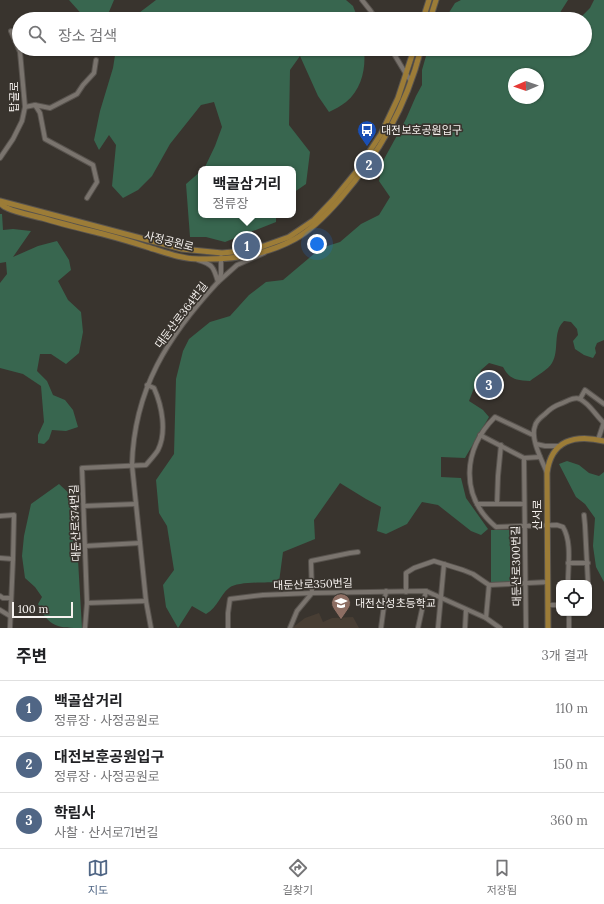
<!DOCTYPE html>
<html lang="ko">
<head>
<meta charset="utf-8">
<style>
	:root { --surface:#fff; --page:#f6f6f6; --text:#202124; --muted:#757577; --line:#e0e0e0; --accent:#506685 }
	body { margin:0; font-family:Lora,"Noto Sans KR",serif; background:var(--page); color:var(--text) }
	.controls { position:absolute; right:12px; bottom:12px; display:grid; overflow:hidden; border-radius:8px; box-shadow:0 1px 3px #0004 }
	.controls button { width:36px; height:36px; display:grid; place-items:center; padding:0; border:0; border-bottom:1px solid var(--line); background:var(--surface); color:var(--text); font:20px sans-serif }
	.compass { position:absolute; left:508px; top:68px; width:36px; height:36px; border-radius:50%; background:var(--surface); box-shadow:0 1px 3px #0004; rotate:268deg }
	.scale { position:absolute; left:12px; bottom:10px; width:61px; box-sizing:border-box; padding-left:4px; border:2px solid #f6f2ef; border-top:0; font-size:11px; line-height:14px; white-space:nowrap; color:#f6f2ef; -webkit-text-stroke:3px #39342e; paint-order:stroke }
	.you { position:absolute; left:317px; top:244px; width:14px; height:14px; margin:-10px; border:3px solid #fff; border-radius:50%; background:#1a73e8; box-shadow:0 0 0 6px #1a73e833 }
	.badge { display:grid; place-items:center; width:26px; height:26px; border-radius:50%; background:var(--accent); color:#fff; font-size:13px; font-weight:700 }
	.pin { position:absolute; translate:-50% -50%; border:2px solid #fff; box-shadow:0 1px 4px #0006 }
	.popup { position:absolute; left:198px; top:166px; width:98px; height:52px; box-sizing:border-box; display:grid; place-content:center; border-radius:8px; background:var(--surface); filter:drop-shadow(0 1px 3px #0005); font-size:13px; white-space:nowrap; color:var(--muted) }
	.popup b { font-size:15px; color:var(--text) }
	.popup::after { content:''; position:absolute; left:50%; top:100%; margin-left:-8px; border:8px solid transparent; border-top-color:var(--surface) }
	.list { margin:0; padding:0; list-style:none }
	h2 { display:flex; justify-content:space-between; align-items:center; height:52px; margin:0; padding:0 16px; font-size:17px }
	h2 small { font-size:13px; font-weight:400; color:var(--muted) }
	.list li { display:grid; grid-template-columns:26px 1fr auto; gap:12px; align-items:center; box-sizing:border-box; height:56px; padding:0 16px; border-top:1px solid var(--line) }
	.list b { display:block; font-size:15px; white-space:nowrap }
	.list p { margin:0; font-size:13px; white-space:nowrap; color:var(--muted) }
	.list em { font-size:13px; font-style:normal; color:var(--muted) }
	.icon { flex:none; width:22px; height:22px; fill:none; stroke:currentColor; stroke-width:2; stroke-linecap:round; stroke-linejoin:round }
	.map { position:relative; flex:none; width:604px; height:628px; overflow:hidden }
	.search { position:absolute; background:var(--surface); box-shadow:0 1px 3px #0004; left:12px; right:12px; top:12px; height:44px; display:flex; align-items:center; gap:10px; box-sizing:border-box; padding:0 14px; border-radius:22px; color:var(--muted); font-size:15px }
	.sheet { height:220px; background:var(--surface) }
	nav { display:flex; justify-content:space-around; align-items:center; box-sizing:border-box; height:56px; border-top:1px solid var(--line); background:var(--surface); font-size:11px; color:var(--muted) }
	nav a { display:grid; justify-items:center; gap:2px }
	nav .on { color:var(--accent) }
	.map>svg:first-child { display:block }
</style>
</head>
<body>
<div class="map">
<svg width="604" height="628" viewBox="0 0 604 628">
	<rect width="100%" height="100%" fill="#39342e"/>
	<polygon fill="#483e34" points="319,613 323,622 332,618 353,617 359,628 292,628 305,618"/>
	<g fill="#38664f" fill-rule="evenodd">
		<polygon points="69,0 114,0 106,19 86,19"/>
		<polygon points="156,0 346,0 353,6 358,19 131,19"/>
		<polygon points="461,0 568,0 561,11 558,19 445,19 455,3"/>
		<path d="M594,0H604V340L597,343L595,348L596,353L593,358L584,355L575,349L573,341L578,335L577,329L571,322L564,321C552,332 560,350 552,363C549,369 536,376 530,381C516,380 510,380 503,367L489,363L481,370L469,401L483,410L489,417L465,458L441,457V477L461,478L466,498L488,529L481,535L471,531L438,505L422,502L407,524L386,534L377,531L381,507L366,499L340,483L314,520L315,539L283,552L279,582C267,583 238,581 229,588C220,595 218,607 206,614L192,606L178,628L166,607L163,585L174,570L167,526L159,513L156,480L174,454L176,379L183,351L189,339L210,322L230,316L249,295L266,282L283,280L321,248L340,242L361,224L379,215L390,197L379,181L383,161L406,119L416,96L422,85V70L428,49H585V19H579L590,8ZM514,74H538V98H514Z"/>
		<path d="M116,49H364C366,68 362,89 346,102C341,106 335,109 329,112L318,96L300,56L290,70L289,125L310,152L306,184L293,193V169H204L215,146L222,127L214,102L201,105L170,144L152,176L138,190L123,198L112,186L116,145L109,135L99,150L94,140L100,111L113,68Z"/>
		<polygon points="201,171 201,215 276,215 276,222 225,242 206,237 190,237 186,184"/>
		<polygon points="0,214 2,214 3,230 13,229 31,231 13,257 38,246 57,241 69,260 71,270 58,281 68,300 81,312 83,332 79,353 66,364 51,354 40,354 37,371 47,381 53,395 65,400 73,410 78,427 66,431 52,430 49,439 44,444 38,443 38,435 44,422 41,386 23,374 0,368 0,283 7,274 6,262 0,263"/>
		<polygon points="567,461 579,465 589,473 599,476 604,472 604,582 596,567 593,546 595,518 585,504 576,497 559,464"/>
		<path d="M59,484L73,497V558L78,560L82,628C59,628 49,628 38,604L42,597L35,587L25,578L22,556L24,536L31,504Z"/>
		<rect x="491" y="530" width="19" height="52"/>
	</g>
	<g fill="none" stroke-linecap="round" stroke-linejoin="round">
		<g stroke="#58534e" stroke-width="6">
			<g id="minor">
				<polyline points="362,0 370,10 376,19"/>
				<polyline points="391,49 406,74 411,81"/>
				<polyline points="35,105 40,113 45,139 93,165 97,182 87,198"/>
				<polyline points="25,107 35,105 50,108 77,94 83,85 94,73 96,60"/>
				<polyline points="0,158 13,139 22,121 25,107 20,52 11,31"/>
				<path d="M198,260C213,264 214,268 218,282L237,265L264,253"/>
				<polyline points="580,399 585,390 604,404"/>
				<polyline points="480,435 524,458"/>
				<path d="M533,435L495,417C463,449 459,496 496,527L557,525L563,527C572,542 568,565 568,583"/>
				<polyline points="598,440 604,422"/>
				<polyline points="536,444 545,446 560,446"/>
				<polyline points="524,458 526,628"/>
				<polyline points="524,458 540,457"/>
				<path d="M547,473C542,460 530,439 535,426C536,421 541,417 545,414C549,410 554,406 560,404C566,402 574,396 580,399C590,404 596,416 604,423"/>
				<polyline points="477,504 524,504"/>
				<polyline points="497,504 498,476 501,445"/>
				<polyline points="84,506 136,504"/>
				<polyline points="584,515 585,525 588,583"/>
				<polyline points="0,516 14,515 13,559 10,628"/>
				<polyline points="85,546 140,543"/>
				<polyline points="0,558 13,559"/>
				<polyline points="568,563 588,563"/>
				<polyline points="406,592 406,573 414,568 434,561 463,570 473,574 489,585 548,582"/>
				<polyline points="0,596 3,598 11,598"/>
				<polyline points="87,603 146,601"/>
				<polyline points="548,605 559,605"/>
				<polyline points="0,610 10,616"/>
				<polyline points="569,613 569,628"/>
				<polyline points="486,618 489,585"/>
				<path d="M85,628L87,603L82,468L146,465C150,460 155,455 158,450C167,432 162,406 154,388L147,385"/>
				<path d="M151,628L146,601L132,465C134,389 168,336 218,282L221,274V257"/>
				<polyline points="228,628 228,613 230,599 263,595 312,593 426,591 486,618 500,628"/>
				<polyline points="290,628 297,611 312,593 311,561 350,553 358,552"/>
				<polyline points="381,628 386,591"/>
				<polyline points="418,628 426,591"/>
				<polyline points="438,628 444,564"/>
				<polyline points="465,628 466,610"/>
			</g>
		</g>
		<g stroke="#58534e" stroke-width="7">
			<g id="major">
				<polyline points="423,19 429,0"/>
				<polyline points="430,19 436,0"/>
				<polyline points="0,201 182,249 222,253 243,251 264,246 289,237 314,220 333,200 356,172 381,134 398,98 414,49"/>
				<path d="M0,203C2,205 4,207 7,208C18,213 30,215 42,218C62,224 83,229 103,234C118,238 132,242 147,247C164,252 181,259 199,259C233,260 266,255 295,239C313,229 327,214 340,199C379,154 406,107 421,49"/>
				<path d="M548,628L547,473C551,440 575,434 604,441"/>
			</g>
		</g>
		<use href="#minor" stroke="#7a746e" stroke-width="4"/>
		<use href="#major" stroke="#9c7c37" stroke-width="5"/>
	</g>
	<defs>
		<g id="bus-pin" transform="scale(1)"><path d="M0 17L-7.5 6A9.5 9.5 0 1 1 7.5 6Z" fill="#1a4fb4" stroke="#39342e"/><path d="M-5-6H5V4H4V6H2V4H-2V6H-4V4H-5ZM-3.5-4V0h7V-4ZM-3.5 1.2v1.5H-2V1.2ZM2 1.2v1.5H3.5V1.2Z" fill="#fff"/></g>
		<g id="school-pin" transform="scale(1)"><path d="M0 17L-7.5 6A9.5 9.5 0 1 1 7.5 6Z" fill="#8d6e63" stroke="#39342e"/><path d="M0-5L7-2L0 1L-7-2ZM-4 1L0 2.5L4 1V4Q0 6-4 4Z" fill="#fff"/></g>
	</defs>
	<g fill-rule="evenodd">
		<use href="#bus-pin" x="367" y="130"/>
		<use href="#school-pin" x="341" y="603"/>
	</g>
	<g text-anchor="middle" stroke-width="3.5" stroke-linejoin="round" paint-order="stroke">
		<g font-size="11" fill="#f6f2ef" stroke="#39342e">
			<text transform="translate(14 97) rotate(-90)" y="4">탑골로</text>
			<text transform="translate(169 241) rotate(14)" y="4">사정공원로</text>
			<text transform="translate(181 315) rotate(-53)" y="4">대둔산로364번길</text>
			<text transform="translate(537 515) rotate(-90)" y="4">산서로</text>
			<text transform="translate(75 523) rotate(-92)" y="4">대둔산로374번길</text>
			<text transform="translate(516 566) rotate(-91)" y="4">대둔산로300번길</text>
			<text transform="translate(313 584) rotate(-2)" y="4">대둔산로350번길</text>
		</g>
		<g font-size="11" fill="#f6f2ef" stroke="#39342e" text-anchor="start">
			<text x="381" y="134">대전보호공원입구</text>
			<text x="355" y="607">대전산성초등학교</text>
		</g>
	</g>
</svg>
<div class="controls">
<button><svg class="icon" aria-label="locate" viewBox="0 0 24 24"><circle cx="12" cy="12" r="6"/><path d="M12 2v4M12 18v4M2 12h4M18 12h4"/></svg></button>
</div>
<svg class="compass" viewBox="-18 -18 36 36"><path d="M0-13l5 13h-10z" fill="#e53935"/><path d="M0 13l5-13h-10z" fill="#757577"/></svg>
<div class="scale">100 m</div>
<div class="you"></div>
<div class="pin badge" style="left:247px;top:246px">1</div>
<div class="popup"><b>백골삼거리</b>정류장</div>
<div class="pin badge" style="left:369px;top:165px">2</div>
<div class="pin badge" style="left:489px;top:385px">3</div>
<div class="search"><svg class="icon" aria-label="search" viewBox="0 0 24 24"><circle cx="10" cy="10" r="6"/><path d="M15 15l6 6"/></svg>장소 검색</div>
</div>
<section class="sheet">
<h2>주변<small>3개 결과</small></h2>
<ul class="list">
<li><span class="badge">1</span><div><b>백골삼거리</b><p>정류장 · 사정공원로</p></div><em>110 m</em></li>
<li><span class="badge">2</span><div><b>대전보훈공원입구</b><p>정류장 · 사정공원로</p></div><em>150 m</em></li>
<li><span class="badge">3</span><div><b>학림사</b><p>사찰 · 산서로71번길</p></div><em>360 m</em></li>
</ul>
</section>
<nav>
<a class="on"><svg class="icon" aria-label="map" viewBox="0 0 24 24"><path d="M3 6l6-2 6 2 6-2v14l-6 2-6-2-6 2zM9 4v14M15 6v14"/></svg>지도</a>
<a><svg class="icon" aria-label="directions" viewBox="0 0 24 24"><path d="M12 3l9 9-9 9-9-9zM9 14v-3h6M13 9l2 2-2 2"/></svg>길찾기</a>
<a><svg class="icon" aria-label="saved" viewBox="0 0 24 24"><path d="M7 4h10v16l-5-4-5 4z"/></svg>저장됨</a>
</nav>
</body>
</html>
